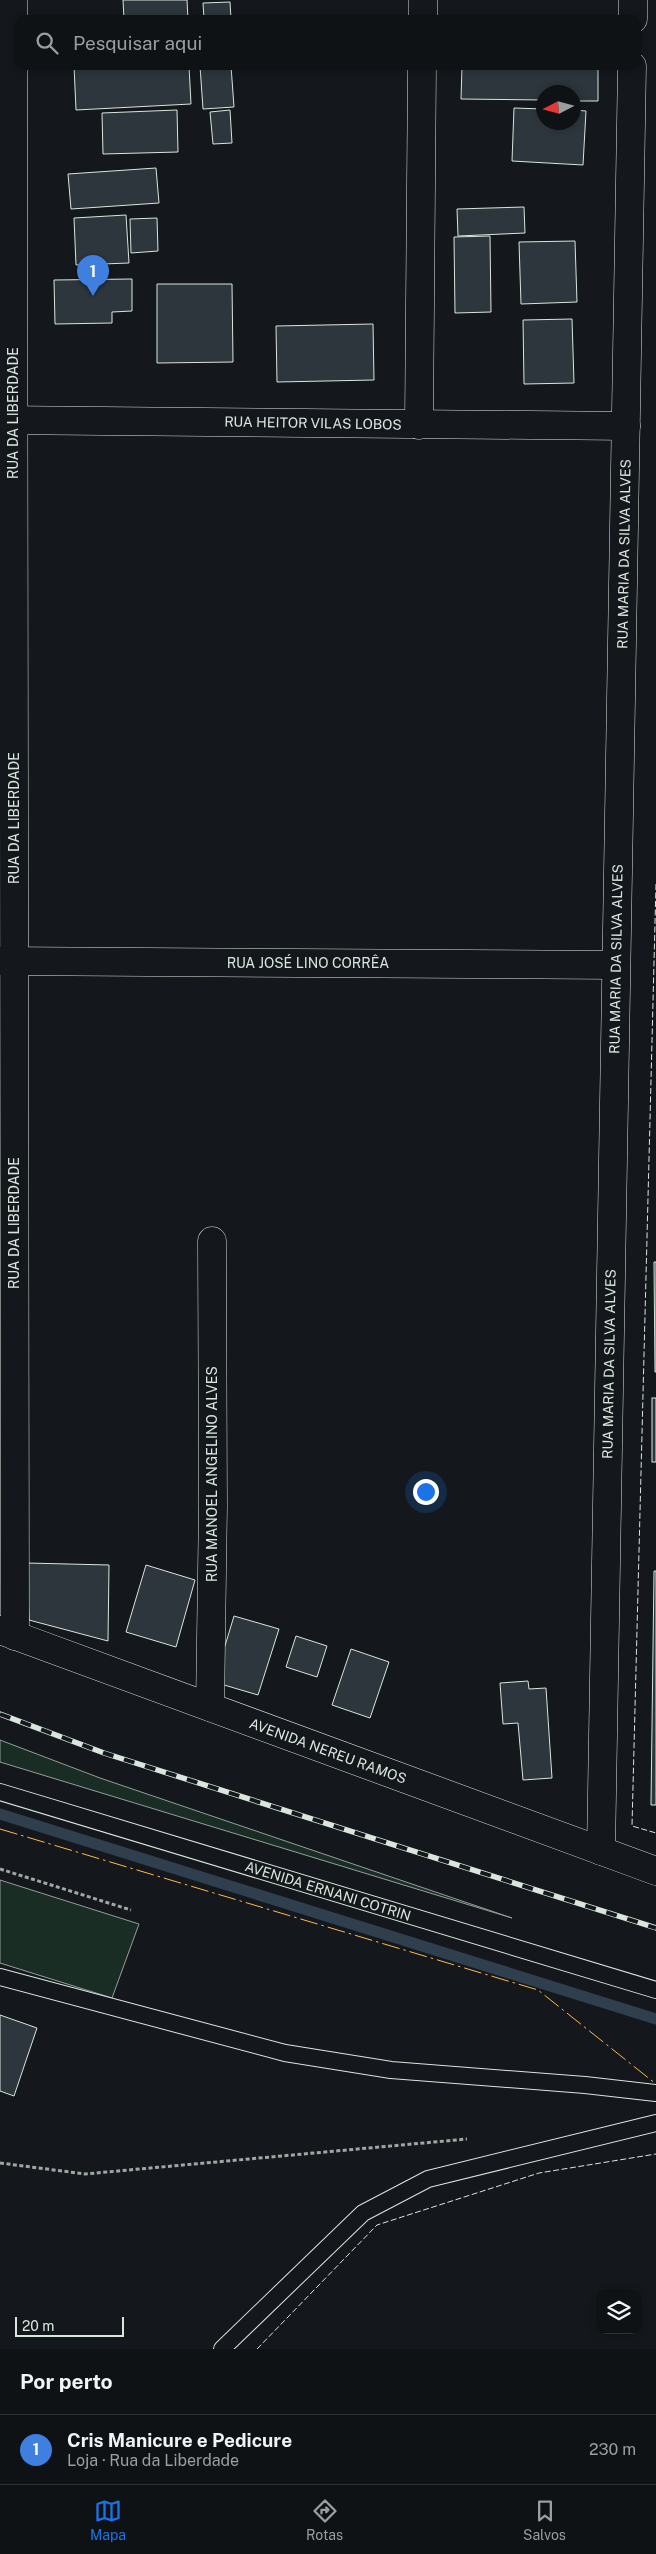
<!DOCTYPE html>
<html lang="pt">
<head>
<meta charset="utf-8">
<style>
	:root { --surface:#0f1215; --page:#1d2022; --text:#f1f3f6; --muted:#9b9ea0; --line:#2f3234; --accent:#1a73e8 }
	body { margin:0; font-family:"Public Sans",sans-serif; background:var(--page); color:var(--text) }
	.controls { position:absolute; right:15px; bottom:15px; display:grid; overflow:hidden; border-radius:10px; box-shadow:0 2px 8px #0003 }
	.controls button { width:45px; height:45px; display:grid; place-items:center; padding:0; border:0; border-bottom:1px solid var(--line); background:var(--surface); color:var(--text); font:25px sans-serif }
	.compass { position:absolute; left:536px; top:85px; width:45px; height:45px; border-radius:50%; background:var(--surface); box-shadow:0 2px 8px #0003; rotate:264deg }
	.scale { position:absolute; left:15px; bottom:12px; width:109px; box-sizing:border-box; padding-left:5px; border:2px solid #d8e6dc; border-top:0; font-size:14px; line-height:18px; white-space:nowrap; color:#d8e6dc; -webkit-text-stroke:4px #14181c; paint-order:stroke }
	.you { position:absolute; left:425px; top:1491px; width:18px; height:18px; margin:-12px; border:4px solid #fff; border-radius:50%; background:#1a73e8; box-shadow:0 0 0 8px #1a73e833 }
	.badge { display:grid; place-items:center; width:32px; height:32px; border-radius:50%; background:var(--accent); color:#fff; font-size:16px; font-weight:700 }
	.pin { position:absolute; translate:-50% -41px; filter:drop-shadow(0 1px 2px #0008) }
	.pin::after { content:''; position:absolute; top:26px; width:18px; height:15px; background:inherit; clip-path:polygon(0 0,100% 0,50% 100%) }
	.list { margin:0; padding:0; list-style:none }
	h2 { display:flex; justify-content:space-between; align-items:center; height:65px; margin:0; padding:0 20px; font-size:21px }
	h2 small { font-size:16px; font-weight:400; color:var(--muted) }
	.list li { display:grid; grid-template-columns:32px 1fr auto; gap:15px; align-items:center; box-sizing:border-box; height:70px; padding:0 20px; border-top:1px solid var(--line) }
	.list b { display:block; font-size:19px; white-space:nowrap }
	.list p { margin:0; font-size:16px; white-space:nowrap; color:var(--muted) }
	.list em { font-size:16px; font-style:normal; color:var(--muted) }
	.icon { flex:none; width:28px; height:28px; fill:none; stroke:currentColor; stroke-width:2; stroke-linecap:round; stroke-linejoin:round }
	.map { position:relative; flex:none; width:656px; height:2349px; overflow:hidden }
	.search { position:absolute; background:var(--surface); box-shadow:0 2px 8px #0003; left:15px; right:15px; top:15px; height:55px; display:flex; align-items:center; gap:12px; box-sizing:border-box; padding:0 18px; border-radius:10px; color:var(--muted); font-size:19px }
	.sheet { height:135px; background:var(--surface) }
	nav { display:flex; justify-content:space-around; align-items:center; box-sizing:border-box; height:70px; border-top:1px solid var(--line); background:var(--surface); font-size:14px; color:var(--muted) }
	nav a { display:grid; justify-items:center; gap:2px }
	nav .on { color:var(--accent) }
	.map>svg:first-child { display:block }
</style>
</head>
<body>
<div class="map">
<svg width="656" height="2349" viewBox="0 0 656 2349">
	<rect width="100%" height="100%" fill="#14181c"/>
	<g fill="#1a2d24" stroke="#939e99">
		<polygon points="0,1740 100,1778 512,1918 0,1762"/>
		<polygon points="0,1880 139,1924 112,1998 0,1963"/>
	</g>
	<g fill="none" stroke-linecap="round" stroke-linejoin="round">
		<polyline stroke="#2f3f4d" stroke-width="11" points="0,1814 656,2019"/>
	</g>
	<g fill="#2c363c" stroke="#d8e6dc">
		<polygon points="123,0 187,0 188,19 124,19"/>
		<polygon points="230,2 231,19 204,19 203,3"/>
		<polygon points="74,66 189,66 191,104 76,110"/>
		<polygon points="200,66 231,66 234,107 203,109"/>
		<polygon points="462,66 598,66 598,101 574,101 574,92 544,92 544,100 461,99"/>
		<polygon points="514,108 544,109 544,122 574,122 574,110 586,111 583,165 512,161"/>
		<polygon points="177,110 178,152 103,154 102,113"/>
		<polygon points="230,110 232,143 213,144 210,112"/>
		<polygon points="156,168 159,203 71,209 68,174"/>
		<polygon points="524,207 525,233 458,236 457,209"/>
		<polygon points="126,215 129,263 76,265 74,218"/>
		<polygon points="157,218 158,251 131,253 130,219"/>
		<polygon points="490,236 491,312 455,313 454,237"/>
		<polygon points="575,241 577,302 521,304 519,242"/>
		<polygon points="132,279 132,311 112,312 112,323 55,324 54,280"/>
		<polygon points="157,284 232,284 233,362 157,363"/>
		<polygon points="572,319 574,383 524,384 523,320"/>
		<polygon points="373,324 374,380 277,382 276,326"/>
		<polygon points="654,1262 656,1262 656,1372 655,1372"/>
		<rect x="652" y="1398" width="4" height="64"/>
		<polygon points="27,1563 109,1565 108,1641 29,1620"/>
		<polygon points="146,1565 195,1580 176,1647 126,1632"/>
		<polygon points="654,1571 656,1571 656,1805 651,1805"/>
		<polygon points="234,1616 279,1629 258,1695 214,1682"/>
		<polygon points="296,1636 327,1646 317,1677 286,1667"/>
		<polygon points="351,1649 389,1662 370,1718 332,1705"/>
		<polygon points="528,1681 529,1689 546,1688 552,1778 523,1780 518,1723 503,1724 500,1683"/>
		<polygon points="0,2015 37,2028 14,2096 0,2091"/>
	</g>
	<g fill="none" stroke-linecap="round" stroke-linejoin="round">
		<g stroke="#d8e6dc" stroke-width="18">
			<g id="lane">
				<polyline points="0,1792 656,1990"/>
				<polyline points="0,1977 285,2053 391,2070 585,2085 656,2093"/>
				<polyline points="222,2349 363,2213 428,2179 656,2123"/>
			</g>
		</g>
		<g stroke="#d8e6dc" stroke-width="29">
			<g id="street">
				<polyline points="13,0 15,1636"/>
				<polyline points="423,19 423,0"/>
				<polyline points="0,420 626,426"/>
				<polyline points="419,425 422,66"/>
				<polyline points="0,961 616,965"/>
				<polyline points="210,1707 213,1505 212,1241"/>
			</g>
		</g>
		<g stroke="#d8e6dc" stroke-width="29">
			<g id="secondary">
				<polyline points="633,19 633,0"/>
				<polyline points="0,1630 656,1871"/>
				<polyline points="601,1851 632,66"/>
			</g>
		</g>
		<g stroke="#9da8a2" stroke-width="3" stroke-dasharray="4 2.5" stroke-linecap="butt">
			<polyline points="0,1869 131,1910"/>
			<polyline points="0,2163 85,2174 467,2139"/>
		</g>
		<use href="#lane" stroke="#14181c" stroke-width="16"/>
		<use href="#street" stroke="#14181c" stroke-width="28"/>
		<use href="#secondary" stroke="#14181c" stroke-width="28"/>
		<g stroke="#d8e6dc" stroke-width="5.5">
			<polyline id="rail" points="0,1714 104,1753 656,1928"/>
		</g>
		<use href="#rail" stroke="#14181c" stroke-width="4" stroke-dasharray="11" stroke-linecap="butt"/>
		<g stroke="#d8e6dc" stroke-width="1" stroke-dasharray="6 2.5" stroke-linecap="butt">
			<polyline points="656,884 632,1826 656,1833"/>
			<polyline points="257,2349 377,2225 539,2173 656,2154"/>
		</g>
		<polyline stroke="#ffb74d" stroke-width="1" stroke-dasharray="18 4 2.5 4" stroke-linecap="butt" points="0,1829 538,1990 656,2084"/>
	</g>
	<g text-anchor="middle" stroke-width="4" stroke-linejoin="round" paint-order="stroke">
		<g font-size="14" fill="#d8e6dc" stroke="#14181c">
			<text transform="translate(13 413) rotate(-90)" y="5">RUA DA LIBERDADE</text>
			<text transform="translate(313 423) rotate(1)" y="5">RUA HEITOR VILAS LOBOS</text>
			<text transform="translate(624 554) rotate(-89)" y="5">RUA MARIA DA SILVA ALVES</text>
			<text transform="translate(14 818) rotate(-90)" y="5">RUA DA LIBERDADE</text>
			<text transform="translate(616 959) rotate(-89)" y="5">RUA MARIA DA SILVA ALVES</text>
			<text x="308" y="968">RUA JOSÉ LINO CORRÊA</text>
			<text transform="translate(14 1223) rotate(-90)" y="5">RUA DA LIBERDADE</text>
			<text transform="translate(609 1364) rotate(-89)" y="5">RUA MARIA DA SILVA ALVES</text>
			<text transform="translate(212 1474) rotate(-90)" y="5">RUA MANOEL ANGELINO ALVES</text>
			<text transform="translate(328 1751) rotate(20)" y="5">AVENIDA NEREU RAMOS</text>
			<text transform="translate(328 1891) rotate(17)" y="5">AVENIDA ERNANI COTRIN</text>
		</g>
	</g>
</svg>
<div class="controls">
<button><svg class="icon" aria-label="layers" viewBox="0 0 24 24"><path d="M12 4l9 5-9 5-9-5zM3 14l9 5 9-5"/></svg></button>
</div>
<svg class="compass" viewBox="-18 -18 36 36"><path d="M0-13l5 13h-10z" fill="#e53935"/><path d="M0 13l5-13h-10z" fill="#9b9ea0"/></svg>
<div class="scale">20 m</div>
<div class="you"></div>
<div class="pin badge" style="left:93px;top:296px;background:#3f7fe0">1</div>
<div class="search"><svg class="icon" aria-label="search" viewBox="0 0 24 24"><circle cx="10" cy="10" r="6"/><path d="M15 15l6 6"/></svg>Pesquisar aqui</div>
</div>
<section class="sheet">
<h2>Por perto<small></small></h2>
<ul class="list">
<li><span class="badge" style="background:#3f7fe0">1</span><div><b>Cris Manicure e Pedicure</b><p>Loja · Rua da Liberdade</p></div><em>230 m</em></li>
</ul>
</section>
<nav>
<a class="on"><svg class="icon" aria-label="map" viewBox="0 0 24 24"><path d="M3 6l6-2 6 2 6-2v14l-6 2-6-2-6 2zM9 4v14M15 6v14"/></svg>Mapa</a>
<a><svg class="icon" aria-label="directions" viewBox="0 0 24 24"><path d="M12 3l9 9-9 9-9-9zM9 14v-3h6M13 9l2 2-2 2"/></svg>Rotas</a>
<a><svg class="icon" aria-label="saved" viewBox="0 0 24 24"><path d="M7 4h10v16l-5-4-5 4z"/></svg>Salvos</a>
</nav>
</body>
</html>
